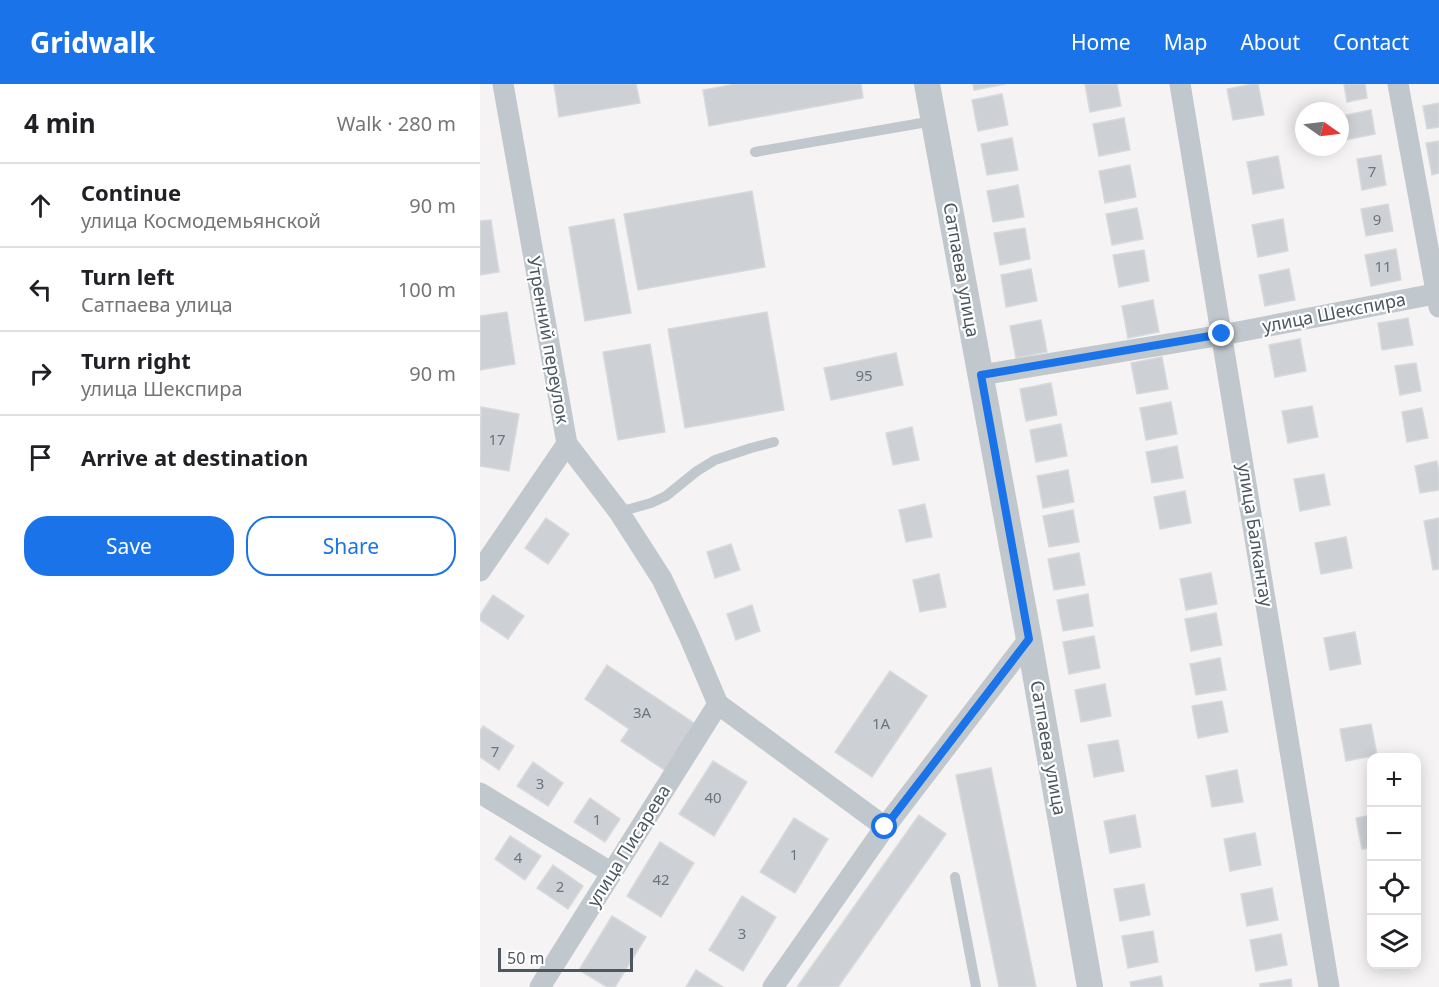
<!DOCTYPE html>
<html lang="en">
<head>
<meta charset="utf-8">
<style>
	:root { --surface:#fff; --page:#f6f6f6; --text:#202124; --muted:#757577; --line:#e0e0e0; --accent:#1a73e8 }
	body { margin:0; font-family:"Noto Sans",sans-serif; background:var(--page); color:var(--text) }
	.controls { position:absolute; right:18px; bottom:18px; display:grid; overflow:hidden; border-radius:12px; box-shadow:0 3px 15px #0003 }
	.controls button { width:54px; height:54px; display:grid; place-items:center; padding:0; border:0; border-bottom:2px solid var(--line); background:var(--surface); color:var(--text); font:30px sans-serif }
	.compass { position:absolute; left:815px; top:18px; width:54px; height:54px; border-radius:50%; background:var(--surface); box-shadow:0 3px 15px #0003; rotate:104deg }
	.scale { position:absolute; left:18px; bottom:15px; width:135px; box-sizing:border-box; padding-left:6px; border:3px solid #4c575f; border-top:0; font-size:16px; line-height:21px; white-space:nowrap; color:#4c575f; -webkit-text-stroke:4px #fff; paint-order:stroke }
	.stop { position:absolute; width:18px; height:18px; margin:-14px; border:4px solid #1a73e8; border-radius:50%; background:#fff }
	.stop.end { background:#1a73e8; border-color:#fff; box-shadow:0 2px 6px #0008 }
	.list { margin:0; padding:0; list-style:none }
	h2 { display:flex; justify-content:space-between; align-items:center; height:78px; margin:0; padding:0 24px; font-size:26px }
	h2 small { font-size:20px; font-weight:400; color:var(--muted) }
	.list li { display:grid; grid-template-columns:39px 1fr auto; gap:18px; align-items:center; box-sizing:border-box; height:84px; padding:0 24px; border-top:2px solid var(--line) }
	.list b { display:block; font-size:22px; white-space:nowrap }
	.list p { margin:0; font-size:20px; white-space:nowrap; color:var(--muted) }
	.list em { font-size:20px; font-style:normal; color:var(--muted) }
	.actions { display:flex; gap:12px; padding:18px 24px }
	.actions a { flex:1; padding:14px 0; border:2px solid var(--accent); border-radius:24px; text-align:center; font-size:21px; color:var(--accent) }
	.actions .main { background:var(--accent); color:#fff }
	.icon { flex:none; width:33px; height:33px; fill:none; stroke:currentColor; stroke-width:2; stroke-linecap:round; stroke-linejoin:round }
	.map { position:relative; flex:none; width:959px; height:903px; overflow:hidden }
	header { display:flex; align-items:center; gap:36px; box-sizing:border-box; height:84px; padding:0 30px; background:var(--accent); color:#fff }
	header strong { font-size:28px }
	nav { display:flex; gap:33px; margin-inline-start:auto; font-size:21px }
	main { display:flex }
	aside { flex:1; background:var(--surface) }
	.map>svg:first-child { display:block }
</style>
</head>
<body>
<header>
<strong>Gridwalk</strong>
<nav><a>Home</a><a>Map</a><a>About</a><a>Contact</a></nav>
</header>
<main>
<aside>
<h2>4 min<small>Walk · 280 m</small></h2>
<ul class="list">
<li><svg class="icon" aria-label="ahead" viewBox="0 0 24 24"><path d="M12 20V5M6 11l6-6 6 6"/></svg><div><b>Continue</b><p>улица Космодемьянской</p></div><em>90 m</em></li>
<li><svg class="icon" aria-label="left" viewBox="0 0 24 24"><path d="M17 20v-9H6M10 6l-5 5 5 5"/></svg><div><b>Turn left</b><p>Сатпаева улица</p></div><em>100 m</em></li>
<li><svg class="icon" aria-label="right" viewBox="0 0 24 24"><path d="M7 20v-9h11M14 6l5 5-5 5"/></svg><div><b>Turn right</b><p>улица Шекспира</p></div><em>90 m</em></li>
<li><svg class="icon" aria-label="arrive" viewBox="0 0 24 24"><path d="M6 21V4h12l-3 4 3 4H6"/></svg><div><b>Arrive at destination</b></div></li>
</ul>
<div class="actions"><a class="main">Save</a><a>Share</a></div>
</aside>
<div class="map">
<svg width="959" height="903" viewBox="0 0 959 903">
	<rect width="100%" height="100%" fill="#f5f3f3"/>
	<g fill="#cdd0d5" stroke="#d7dadd" stroke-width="1.5">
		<polygon points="74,0 156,0 160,19 79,33"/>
		<polygon points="256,0 381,0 383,14 229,42 223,6"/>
		<polygon points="493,0 525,0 494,6"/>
		<polygon points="605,0 637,0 641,22 610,28"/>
		<polygon points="773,0 778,0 784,31 753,36 747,5"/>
		<polygon points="864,0 885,0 887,14 867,18"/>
		<polygon points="522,10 528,41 498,47 492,16"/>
		<polygon points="959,19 959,43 947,45 943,22"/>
		<polygon points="891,26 895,50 865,56 861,32"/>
		<polygon points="644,34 650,66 619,72 613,40"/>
		<polygon points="532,54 538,86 507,91 501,60"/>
		<polygon points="959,57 959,89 952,91 946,59"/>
		<polygon points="901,71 906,101 882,106 877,75"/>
		<polygon points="798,72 804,104 773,110 767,78"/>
		<polygon points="650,81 656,113 625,119 619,87"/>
		<polygon points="538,101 544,133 513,138 507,107"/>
		<polygon points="272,107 285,183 158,206 144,130"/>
		<polygon points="908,120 913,147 886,152 881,125"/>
		<polygon points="657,124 663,155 632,161 626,130"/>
		<polygon points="134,135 151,229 105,237 89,143"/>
		<polygon points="803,135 808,167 778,173 772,141"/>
		<polygon points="11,136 19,188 0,191 0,137"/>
		<polygon points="545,144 550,175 520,181 514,149"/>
		<polygon points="916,165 921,196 891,202 885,171"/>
		<polygon points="664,166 669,197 639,203 633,171"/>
		<polygon points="551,185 557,217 526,223 521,191"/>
		<polygon points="809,185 815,216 785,222 779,191"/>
		<polygon points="673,216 679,248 648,254 642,222"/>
		<polygon points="27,228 35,280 0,286 0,232"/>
		<polygon points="287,228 304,326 205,344 188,245"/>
		<polygon points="928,234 933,261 902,266 898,239"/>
		<polygon points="561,236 567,268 536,274 530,242"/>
		<polygon points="820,255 826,287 795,293 789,261"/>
		<polygon points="170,260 185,348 138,356 123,268"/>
		<polygon points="416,269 423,301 351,316 344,284"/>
		<polygon points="682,273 688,305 657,310 651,279"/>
		<polygon points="936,279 941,307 920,311 915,282"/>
		<polygon points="571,299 577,331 546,337 540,305"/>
		<polygon points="691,318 697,350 666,356 660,324"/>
		<polygon points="832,322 838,353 808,359 802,327"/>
		<polygon points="1,323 39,330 29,387 0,382"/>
		<polygon points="942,324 948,354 927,358 922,328"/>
		<polygon points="581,340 587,372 556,378 550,346"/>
		<polygon points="432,343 439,376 413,381 406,349"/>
		<polygon points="697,362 703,394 672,399 666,368"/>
		<polygon points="957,377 959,389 959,406 940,409 935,382"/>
		<polygon points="588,386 594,418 563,424 557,392"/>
		<polygon points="844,390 850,421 820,427 814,395"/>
		<polygon points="705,407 711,439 680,445 674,413"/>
		<polygon points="445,420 452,453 426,458 419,426"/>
		<polygon points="593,426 599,458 569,463 563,432"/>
		<polygon points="66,434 89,450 68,480 45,464"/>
		<polygon points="959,434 959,485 953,486 944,437"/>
		<polygon points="866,453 872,484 841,490 835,459"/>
		<polygon points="251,460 260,486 235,494 227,468"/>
		<polygon points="599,469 605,501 574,506 568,475"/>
		<polygon points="731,489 737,520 706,526 700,495"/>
		<polygon points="459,490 466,523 440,528 433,496"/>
		<polygon points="608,510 613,542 583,547 577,516"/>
		<polygon points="13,511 44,532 28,555 0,536 0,531"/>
		<polygon points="272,521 280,547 256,556 247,530"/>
		<polygon points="736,529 742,561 711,567 705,535"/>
		<polygon points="875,548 881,580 850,586 844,554"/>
		<polygon points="614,552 620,584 589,590 583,558"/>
		<polygon points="740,574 746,606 716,611 710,580"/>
		<polygon points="127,581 220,643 189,689 141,657 149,645 105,615"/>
		<polygon points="410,587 447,612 392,693 355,668"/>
		<polygon points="625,600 631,632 601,638 595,606"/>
		<polygon points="742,617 748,648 718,654 712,622"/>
		<polygon points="891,640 897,671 866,677 860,645"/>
		<polygon points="3,642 34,662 19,686 0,673 0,647"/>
		<polygon points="638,656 644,687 614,693 608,661"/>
		<polygon points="233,677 267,698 234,752 199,730"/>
		<polygon points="53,678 83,699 68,722 37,702"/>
		<polygon points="511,684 556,903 519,903 476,691"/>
		<polygon points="757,686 763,718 732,723 726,692"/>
		<polygon points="110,714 140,735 125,758 94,738"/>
		<polygon points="439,731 466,750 358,903 317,903"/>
		<polygon points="655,731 661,763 630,769 624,737"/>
		<polygon points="892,731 892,763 882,765 876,734"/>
		<polygon points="314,734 348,755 315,809 280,788"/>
		<polygon points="775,749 781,781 750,787 744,755"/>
		<polygon points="30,752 61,772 45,796 15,775"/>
		<polygon points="180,758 214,779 181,833 147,812"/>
		<polygon points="73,781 103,802 88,825 57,804"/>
		<polygon points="664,800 670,831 640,837 634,805"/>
		<polygon points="792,804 798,836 767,842 761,810"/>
		<polygon points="262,812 296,833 263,887 229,866"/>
		<polygon points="132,832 166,853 135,903 127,903 99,886"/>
		<polygon points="673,847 678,878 648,884 642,852"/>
		<polygon points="801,850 807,881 776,887 770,856"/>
		<polygon points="216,886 243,903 206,903"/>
		<polygon points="681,892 683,903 651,903 650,898"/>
		<polygon points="811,895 812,903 780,903 780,900"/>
	</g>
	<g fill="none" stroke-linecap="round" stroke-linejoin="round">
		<g stroke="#c0c8ce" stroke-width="10">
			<polyline points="275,68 453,37"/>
			<polyline points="139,428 171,419 186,412 217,387 235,376 271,364 294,358"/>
			<polyline points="475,793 496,903"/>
		</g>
		<g stroke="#c0c8ce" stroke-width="21">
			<polyline points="700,0 849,903"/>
			<polyline points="918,0 959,223"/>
			<polyline points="501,291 742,251 959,209"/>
			<polyline points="87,360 139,428 182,495 209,552 238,620 405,743"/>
			<polyline points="0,487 87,360 23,0"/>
			<polyline points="0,709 132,789"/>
			<polyline points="60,903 238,620"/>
			<polyline points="293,903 405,743 549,555"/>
		</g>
		<polyline stroke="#c0c8ce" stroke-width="26" points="447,0 549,555 610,903"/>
	</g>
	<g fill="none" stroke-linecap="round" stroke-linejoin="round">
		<polyline stroke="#1a73e8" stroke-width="8" points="405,743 549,555 501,291 742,250"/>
	</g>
	<g text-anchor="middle" stroke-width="4.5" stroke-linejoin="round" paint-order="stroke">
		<g font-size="15" fill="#6c757c">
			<text x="892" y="93">7</text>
			<text x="897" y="141">9</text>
			<text x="903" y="188">11</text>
			<text x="384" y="297">95</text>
			<text x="17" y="361">17</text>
			<text x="162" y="634">3А</text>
			<text x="401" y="645">1А</text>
			<text x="15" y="673">7</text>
			<text x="60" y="705">3</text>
			<text x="233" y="719">40</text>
			<text x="117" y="741">1</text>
			<text x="314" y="776">1</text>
			<text x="38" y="779">4</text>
			<text x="181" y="801">42</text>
			<text x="80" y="808">2</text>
			<text x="262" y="855">3</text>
		</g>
		<g font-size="18" fill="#4c575f" stroke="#fff">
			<text transform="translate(481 186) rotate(80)" y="6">Сатпаева улица</text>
			<text transform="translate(854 229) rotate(-11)" y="6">улица Шекспира</text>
			<text transform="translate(68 256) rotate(80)" y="6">Утренний переулок</text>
			<text transform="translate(775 451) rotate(81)" y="6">улица Балкантау</text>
			<text transform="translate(568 664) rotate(80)" y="6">Сатпаева улица</text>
			<text transform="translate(149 762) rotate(-58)" y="6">улица Писарева</text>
		</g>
	</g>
</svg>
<div class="controls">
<button>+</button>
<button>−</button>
<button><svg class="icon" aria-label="locate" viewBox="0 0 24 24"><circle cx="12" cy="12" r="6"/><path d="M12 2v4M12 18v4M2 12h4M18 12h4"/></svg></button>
<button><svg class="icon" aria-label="layers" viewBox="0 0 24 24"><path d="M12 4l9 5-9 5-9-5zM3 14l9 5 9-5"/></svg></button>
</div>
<svg class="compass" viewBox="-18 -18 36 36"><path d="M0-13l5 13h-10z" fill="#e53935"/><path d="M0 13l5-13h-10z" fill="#757577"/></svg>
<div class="scale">50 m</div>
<div class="stop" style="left:405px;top:743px"></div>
<div class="stop end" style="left:742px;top:250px"></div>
</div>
</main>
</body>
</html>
